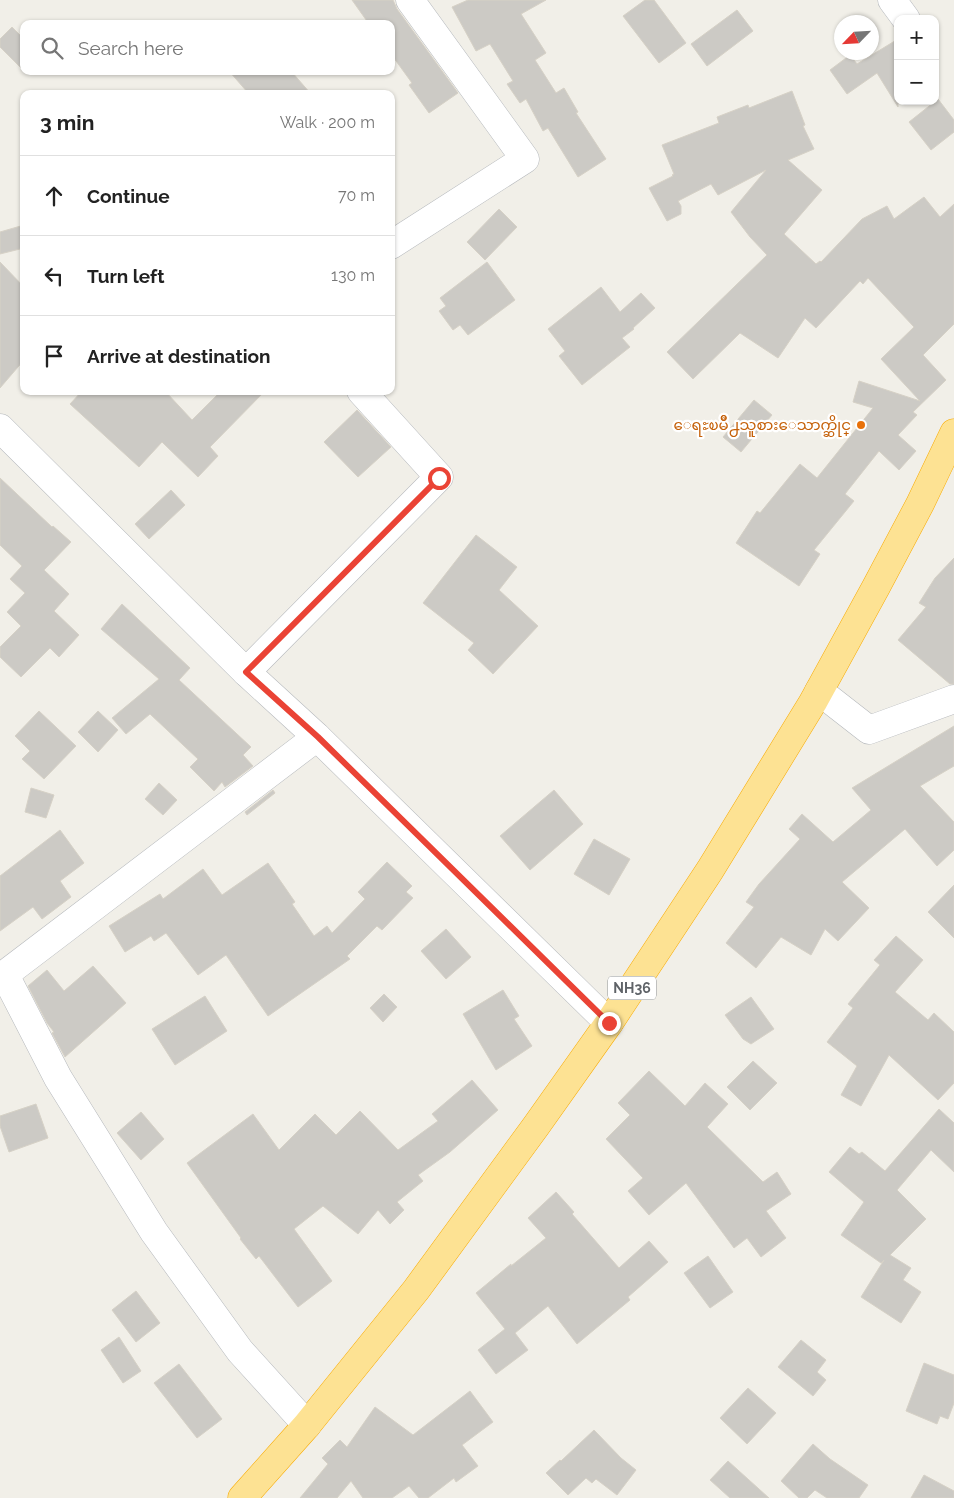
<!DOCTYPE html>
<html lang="en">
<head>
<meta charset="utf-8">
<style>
	:root { --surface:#fff; --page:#f6f6f6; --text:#222; --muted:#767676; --line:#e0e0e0 }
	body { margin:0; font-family:Raleway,"Noto Sans Myanmar",sans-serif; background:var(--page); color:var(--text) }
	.controls { position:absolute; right:15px; top:15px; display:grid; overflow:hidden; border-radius:10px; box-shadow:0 1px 4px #0004 }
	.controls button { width:45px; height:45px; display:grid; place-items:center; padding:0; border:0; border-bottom:1px solid var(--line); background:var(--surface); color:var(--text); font:25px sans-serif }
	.compass { position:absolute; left:834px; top:15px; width:45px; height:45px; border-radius:50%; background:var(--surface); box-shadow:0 1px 4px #0004; rotate:245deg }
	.stop { position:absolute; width:15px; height:15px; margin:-11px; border:4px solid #ea4335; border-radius:50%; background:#fff }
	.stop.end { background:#ea4335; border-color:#fff; box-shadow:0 1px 5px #0008 }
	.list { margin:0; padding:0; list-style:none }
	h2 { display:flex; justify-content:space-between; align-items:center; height:65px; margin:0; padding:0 20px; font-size:21px }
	h2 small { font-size:16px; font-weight:400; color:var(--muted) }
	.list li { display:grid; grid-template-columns:32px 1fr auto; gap:15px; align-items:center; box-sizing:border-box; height:80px; padding:0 20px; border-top:1px solid var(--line) }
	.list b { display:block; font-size:19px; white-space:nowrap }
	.list em { font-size:16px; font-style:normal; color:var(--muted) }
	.icon { flex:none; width:28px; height:28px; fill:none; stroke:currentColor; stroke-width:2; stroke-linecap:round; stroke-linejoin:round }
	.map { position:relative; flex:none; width:954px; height:1498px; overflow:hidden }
	.search { position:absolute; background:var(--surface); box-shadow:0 1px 4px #0004; left:20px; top:20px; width:375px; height:55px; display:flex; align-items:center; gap:12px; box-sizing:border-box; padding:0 18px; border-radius:10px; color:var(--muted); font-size:19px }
	.panel { position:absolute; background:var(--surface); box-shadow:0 1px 4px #0004; left:20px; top:90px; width:375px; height:305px; border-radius:10px }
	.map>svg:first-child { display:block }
</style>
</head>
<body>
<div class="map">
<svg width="954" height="1498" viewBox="0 0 954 1498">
	<rect width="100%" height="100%" fill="#f1efe8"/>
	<g fill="#cccac5" stroke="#d6d1c6">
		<polygon points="352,0 393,0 397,9 458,93 429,113 409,85 412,83 391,54 391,24 369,24"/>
		<polygon points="468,0 546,0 521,14 546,53 535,60 556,93 564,88 578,112 576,113 606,159 578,177 548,128 543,131 526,99 520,103 507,84 513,81 490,44 476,51 452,7"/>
		<polygon points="645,0 654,0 686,43 659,63 623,16"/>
		<polygon points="737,10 753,31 707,66 691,44"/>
		<polygon points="12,27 24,39 24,71 0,47 0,39"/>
		<polygon points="898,39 898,107 877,73 847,94 830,70 850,55 857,64"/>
		<polygon points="229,71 291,71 311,94 249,94"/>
		<polygon points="792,91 805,125 803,126 814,149 788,160 822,190 784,234 816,264 820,261 821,262 862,219 887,206 894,219 924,197 940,217 954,204 954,324 923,355 946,380 913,412 917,415 898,435 916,451 899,470 879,451 845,494 854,501 814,550 820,554 799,586 736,543 757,511 760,513 800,464 817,478 873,408 853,402 859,381 920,401 881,359 914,327 868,278 863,284 860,281 816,328 805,318 778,358 740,333 693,379 667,352 767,255 750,237 731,212 766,170 718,195 711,184 678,201 681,206 681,214 667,221 649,188 673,176 672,175 674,174 662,145 719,123 717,117 748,105 749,108"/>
		<polygon points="938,99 954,120 954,132 931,150 909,122"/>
		<polygon points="499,209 517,227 485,260 467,242"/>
		<polygon points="24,225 24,248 0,254 0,232"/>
		<polygon points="0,262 24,287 24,360 0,388"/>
		<polygon points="487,262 515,300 468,335 460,325 453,330 439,311 446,306 440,298"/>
		<polygon points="601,287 620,312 641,293 655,308 633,328 634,329 622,338 630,347 582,385 559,356 565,351 548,329"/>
		<polygon points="82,391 165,391 192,420 221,391 265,391 210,447 218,456 198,477 162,442 139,467 70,404"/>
		<polygon points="754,400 772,415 741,452 723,437"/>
		<polygon points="357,410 391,447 358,477 324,442"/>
		<polygon points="0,478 52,527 53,526 71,542 44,570 69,594 54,611 79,635 59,657 50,648 21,677 0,657 0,647 21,626 7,612 25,593 10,579 22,566 0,545"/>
		<polygon points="171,490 185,505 149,539 135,524"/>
		<polygon points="476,535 517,567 499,590 538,626 493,674 468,650 474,643 423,603"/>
		<polygon points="954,558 954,684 950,684 898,640 926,607 919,603 935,578"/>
		<polygon points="122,604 190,668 179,680 251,747 243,755 253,766 225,787 222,782 214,791 190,767 198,759 150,714 126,734 112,718 159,679 101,629"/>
		<polygon points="39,711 76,746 44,779 22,759 30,751 15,736"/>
		<polygon points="98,711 118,730 98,752 78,732"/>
		<polygon points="954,726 954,766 920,786 954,822 954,850 937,866 905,829 842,882 869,908 838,941 825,929 811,955 781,937 756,968 726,943 754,907 746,902 759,884 800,839 789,829 802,814 833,842 871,810 852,788"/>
		<polygon points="159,783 177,800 163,815 145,799"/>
		<polygon points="31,788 54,795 46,818 25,812"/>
		<polygon points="273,790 275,793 247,815 245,812"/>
		<polygon points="554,790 583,824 530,870 500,836"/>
		<polygon points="60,830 84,863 60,881 71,897 42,919 33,907 0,931 0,876"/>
		<polygon points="594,839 630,859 609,895 574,874"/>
		<polygon points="387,862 412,886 406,892 413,898 382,930 377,926 347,956 350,959 268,1016 226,955 198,975 166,933 154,941 151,936 125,952 109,926 160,894 163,899 203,869 222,895 268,863 295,902 292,904 314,936 327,926 332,933 365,899 358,892"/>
		<polygon points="954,885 954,938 928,912"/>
		<polygon points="446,929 471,957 446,979 421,951"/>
		<polygon points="896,936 923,960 895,992 928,1020 934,1013 954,1032 954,1083 938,1100 889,1055 861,1106 841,1095 857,1066 827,1042 853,1008 848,1004 880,965 874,960"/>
		<polygon points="93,966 126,1003 65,1057 52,1033 54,1032 47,1023 28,986 47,970 64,991"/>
		<polygon points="503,990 519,1016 514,1019 532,1046 496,1070 463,1014"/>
		<polygon points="384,994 397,1007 383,1022 370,1008"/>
		<polygon points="205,996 227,1031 175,1065 152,1029"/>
		<polygon points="751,997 774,1029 751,1044 743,1039 725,1015"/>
		<polygon points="753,1061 777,1083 750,1110 727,1087"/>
		<polygon points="649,1071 685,1106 705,1083 728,1104 707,1127 763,1182 777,1172 791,1194 766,1211 786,1238 761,1257 747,1238 734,1248 686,1183 649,1215 628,1191 643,1178 606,1139 630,1115 618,1103"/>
		<polygon points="472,1080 498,1110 450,1152 418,1175 423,1181 397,1202 404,1210 390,1224 378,1210 358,1234 323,1206 294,1229 332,1281 298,1307 259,1256 256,1259 240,1239 241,1238 187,1163 253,1114 279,1150 315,1114 336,1135 360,1111 398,1150 438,1121 432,1114"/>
		<polygon points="36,1104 48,1138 9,1152 0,1126 0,1116"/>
		<polygon points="939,1109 954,1123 954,1172 931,1150 897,1190 926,1219 890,1255 911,1268 903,1280 921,1292 901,1323 861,1297 884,1260 881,1263 841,1235 864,1202 829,1172 850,1147 859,1154 862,1152 885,1171"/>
		<polygon points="141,1112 164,1139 141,1160 117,1133"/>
		<polygon points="556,1192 574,1212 572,1214 619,1268 649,1241 668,1262 628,1297 630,1300 577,1344 548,1306 515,1333 528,1350 496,1374 478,1350 505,1329 476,1293 511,1264 511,1266 546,1238 528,1218"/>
		<polygon points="708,1256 733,1292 710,1308 684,1273"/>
		<polygon points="136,1291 160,1323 136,1342 112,1310"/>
		<polygon points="119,1337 141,1371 123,1383 101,1350"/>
		<polygon points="801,1340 826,1360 817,1372 826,1380 813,1396 778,1367"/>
		<polygon points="924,1363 954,1375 954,1403 948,1419 940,1416 937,1424 906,1411"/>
		<polygon points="179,1364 222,1419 197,1438 154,1383"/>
		<polygon points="748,1388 776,1413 747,1444 720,1418"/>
		<polygon points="470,1391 493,1422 462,1445 478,1466 456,1482 454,1478 428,1498 419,1498 409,1486 392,1498 363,1498 351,1481 337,1498 300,1498 328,1464 322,1458 340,1440 347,1447 375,1407 413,1435"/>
		<polygon points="594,1430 621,1458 636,1470 617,1495 596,1479 592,1483 586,1478 568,1495 546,1473 560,1460 561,1461"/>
		<polygon points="813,1444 830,1459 868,1485 859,1498 827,1498 815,1490 807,1498 799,1498 781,1481"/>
		<polygon points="728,1461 769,1498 730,1498 710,1480"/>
		<polygon points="924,1475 954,1491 954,1498 911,1498"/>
	</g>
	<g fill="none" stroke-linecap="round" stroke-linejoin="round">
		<g stroke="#b5b8bc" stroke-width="29">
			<g id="minor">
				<polyline points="892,0 906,19"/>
				<polyline points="391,245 525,159 410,0"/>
				<polyline points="0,428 246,672 317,737 609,1023"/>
				<polyline points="246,672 439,477 361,391"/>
				<polyline points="819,691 869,730 954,699"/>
				<polyline points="5,975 58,1078 154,1232 240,1351 307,1425"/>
				<polyline points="0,978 317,737"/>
			</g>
		</g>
		<g stroke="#f9ab00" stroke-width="29">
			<polyline id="highway" points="242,1498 307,1425 416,1290 536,1126 609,1023 710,870 813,702 876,587 920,504 954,433"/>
		</g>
		<use href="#minor" stroke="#fff" stroke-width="28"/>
		<use href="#highway" stroke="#fde293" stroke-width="28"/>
	</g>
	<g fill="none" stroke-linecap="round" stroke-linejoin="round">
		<polyline stroke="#ea4335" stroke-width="6" points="439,478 246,672 318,737 609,1023"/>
	</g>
	<circle fill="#e8710a" stroke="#fff" stroke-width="2" cx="861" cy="425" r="5"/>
	<g text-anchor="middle" stroke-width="4.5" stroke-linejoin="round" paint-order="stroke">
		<rect fill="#fff" stroke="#8f9295" stroke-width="1" x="608" y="976.5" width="48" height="23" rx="4"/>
		<g font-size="14" font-weight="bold" fill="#5f6368">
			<text x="632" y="993">NH36</text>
		</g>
		<g font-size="15" fill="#c56008" stroke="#fff" text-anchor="end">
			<text x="851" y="430">ေရႊၿမိဳ႕သူစားေသာက္ဆိုင္</text>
		</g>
	</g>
</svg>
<div class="controls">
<button>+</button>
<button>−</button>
</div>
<svg class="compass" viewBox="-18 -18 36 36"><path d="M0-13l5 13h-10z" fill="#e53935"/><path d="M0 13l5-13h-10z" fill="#767676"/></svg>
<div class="stop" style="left:439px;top:478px"></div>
<div class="stop end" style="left:609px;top:1023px"></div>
<div class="search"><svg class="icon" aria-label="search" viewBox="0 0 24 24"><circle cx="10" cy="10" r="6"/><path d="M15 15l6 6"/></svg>Search here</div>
<section class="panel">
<h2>3 min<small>Walk · 200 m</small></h2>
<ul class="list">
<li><svg class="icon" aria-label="ahead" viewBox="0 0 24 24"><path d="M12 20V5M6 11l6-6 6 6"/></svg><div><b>Continue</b></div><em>70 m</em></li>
<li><svg class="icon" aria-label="left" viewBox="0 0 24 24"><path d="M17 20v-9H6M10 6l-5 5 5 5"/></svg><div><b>Turn left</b></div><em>130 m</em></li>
<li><svg class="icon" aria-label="arrive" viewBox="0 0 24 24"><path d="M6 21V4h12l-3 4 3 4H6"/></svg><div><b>Arrive at destination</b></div></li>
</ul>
</section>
</div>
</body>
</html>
